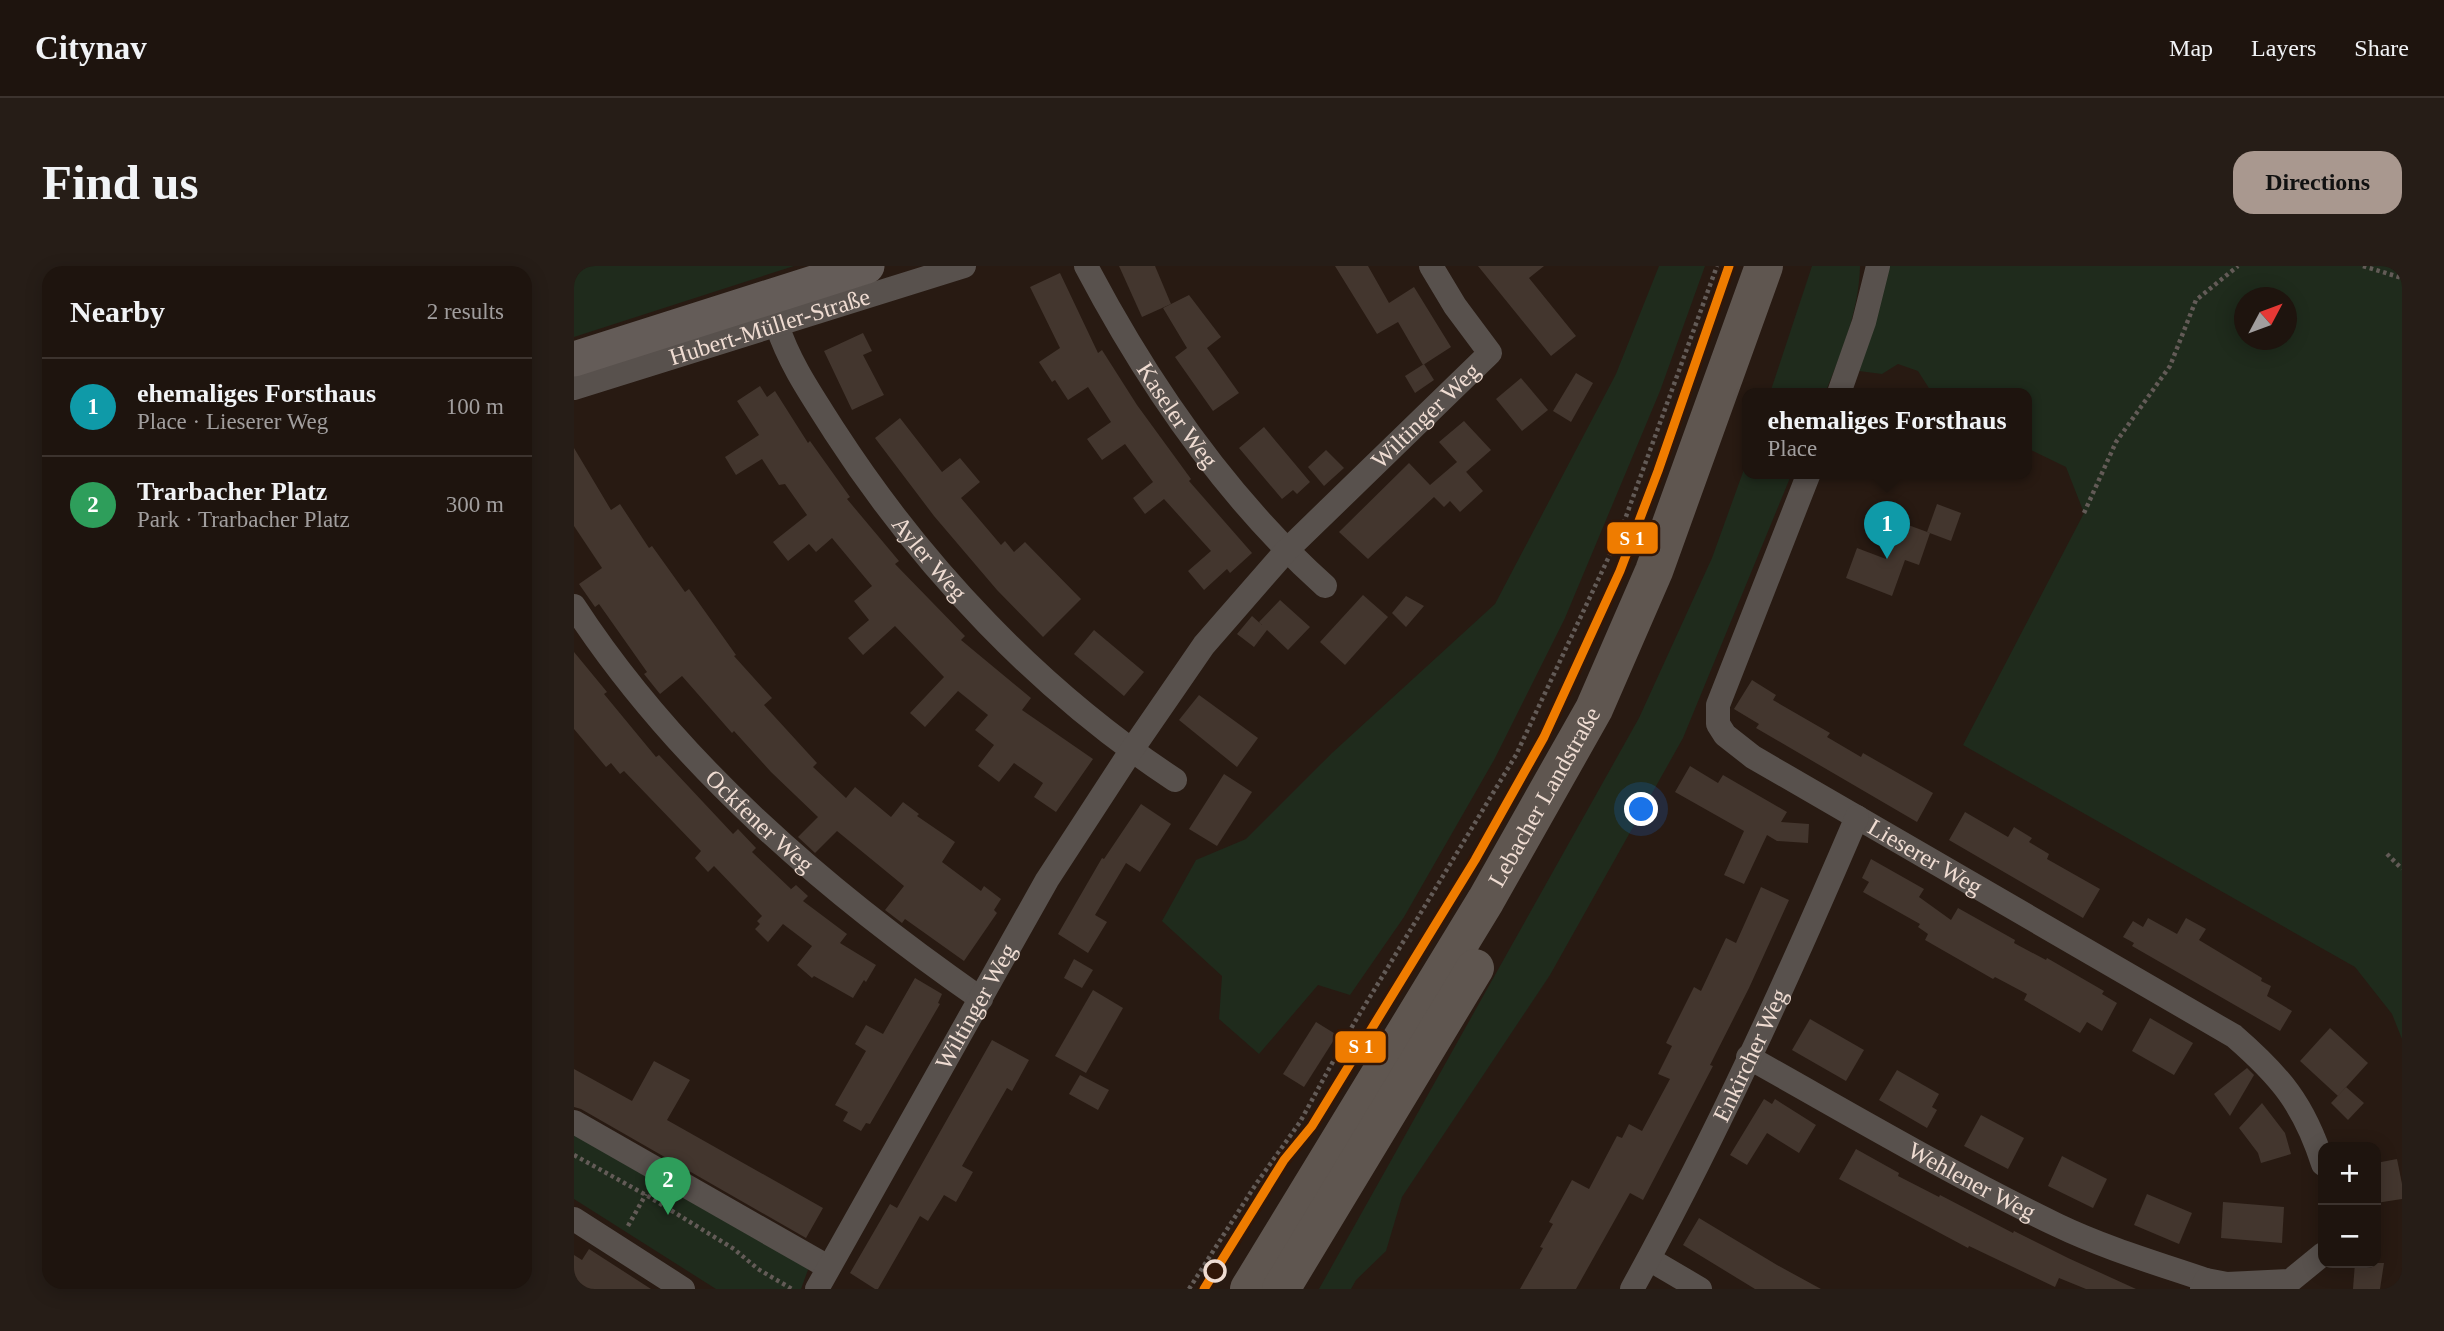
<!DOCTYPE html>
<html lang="en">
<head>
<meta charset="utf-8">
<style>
	:root { --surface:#1e140e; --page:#261d17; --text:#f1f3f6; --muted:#a19e9e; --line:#3c332e; --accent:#a9988f }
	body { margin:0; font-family:"Times New Roman",serif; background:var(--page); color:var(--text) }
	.controls { position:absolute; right:21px; bottom:21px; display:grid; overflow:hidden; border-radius:14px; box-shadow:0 4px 18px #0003 }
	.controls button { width:63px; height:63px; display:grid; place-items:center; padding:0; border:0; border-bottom:2px solid var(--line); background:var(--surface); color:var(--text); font:35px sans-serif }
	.compass { position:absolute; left:1660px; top:21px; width:63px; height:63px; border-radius:50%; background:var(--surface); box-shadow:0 4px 18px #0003; rotate:49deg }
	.you { position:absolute; left:1068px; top:544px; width:24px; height:24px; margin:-18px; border:5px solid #fff; border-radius:50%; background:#1a73e8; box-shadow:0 0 0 10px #1a73e833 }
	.badge { display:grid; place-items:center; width:46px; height:46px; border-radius:50%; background:var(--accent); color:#fff; font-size:23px; font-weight:700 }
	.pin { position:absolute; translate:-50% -58px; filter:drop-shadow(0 2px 4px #0008) }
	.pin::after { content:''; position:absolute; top:37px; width:24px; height:21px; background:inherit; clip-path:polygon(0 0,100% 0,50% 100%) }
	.popup { position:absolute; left:1168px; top:122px; width:290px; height:91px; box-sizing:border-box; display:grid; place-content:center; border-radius:14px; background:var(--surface); filter:drop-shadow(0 2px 5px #0005); font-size:23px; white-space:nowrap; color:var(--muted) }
	.popup b { font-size:26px; color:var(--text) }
	.popup::after { content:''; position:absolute; left:50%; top:100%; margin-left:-14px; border:14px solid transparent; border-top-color:var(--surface) }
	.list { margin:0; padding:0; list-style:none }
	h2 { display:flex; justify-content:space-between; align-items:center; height:91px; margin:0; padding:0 28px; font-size:30px }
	h2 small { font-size:23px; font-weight:400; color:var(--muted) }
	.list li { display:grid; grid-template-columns:46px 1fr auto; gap:21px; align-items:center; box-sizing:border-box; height:98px; padding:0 28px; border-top:2px solid var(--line) }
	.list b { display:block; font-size:26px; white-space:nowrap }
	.list p { margin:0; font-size:23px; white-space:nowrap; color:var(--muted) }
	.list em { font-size:23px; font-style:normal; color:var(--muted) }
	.map { position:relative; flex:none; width:1828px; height:1023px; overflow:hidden; border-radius:21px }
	header { display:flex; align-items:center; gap:42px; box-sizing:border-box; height:98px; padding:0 35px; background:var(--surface); border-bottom:2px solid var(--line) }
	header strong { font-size:33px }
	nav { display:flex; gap:38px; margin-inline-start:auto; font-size:24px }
	.intro { display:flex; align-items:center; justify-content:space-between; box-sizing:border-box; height:168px; padding:0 42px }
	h1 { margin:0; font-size:49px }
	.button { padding:18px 32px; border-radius:21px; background:var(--accent); color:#111; font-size:24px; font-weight:700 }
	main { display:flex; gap:42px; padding:0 42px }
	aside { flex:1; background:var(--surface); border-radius:21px; box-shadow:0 4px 18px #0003 }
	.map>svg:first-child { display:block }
</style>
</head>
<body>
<header>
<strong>Citynav</strong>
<nav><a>Map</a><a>Layers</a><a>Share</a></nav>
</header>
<div class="intro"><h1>Find us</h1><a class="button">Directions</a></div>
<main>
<aside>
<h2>Nearby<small>2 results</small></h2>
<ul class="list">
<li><span class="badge" style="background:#0f9aa8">1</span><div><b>ehemaliges Forsthaus</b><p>Place · Lieserer Weg</p></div><em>100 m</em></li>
<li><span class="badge" style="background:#2e9e5b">2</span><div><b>Trarbacher Platz</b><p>Park · Trarbacher Platz</p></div><em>300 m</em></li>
</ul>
</aside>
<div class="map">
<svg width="1828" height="1023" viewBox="0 0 1828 1023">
	<rect width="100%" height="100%" fill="#281a12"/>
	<g fill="#1f2b1c" fill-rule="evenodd">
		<polygon points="0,0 220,0 0,71"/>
		<polygon points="1085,0 1131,0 1086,125 991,352 920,494 830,651 776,729 744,719 685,788 645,753 648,710 588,655 622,594 672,573 758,487 921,338 1042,108"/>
		<path d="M1238,0H1286C1285,44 1268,86 1251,127H1196Z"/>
		<path d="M1315,0H1828V773L1818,748L1781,701L1389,479L1510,247L1492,201L1453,182V127H1358L1344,105L1324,98L1308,108L1285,105ZM1671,32H1713V74H1671Z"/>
		<polygon points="1173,195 1173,207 1218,207 1109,472 976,709 828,931 812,985 782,1014 777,1023 745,1023 1065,452 1138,292"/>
		<polygon points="0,857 235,1001 227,1023 142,1023 0,933"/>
	</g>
	<g fill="#43362e">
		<polygon points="545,0 581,0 597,38 568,51"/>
		<polygon points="761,0 794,0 815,37 840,21 877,81 849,99 824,56 803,68"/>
		<polygon points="904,0 970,0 955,12 1002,70 977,90"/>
		<polygon points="486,7 524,87 528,84 563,139 617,213 615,215 678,287 656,307 653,303 630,324 614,305 637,285 590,233 571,248 559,232 579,216 551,178 528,194 513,173 537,156 514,121 494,134 481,114 478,116 465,96 486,82 456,21"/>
		<polygon points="615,29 647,71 633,82 665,127 639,145 601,91 613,82 589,42"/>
		<polygon points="289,67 298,85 289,89 310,129 278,144 250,85"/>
		<polygon points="850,98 860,114 841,127 831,110"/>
		<polygon points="1002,107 1019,117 997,156 979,145"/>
		<polygon points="947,112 974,144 948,165 922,133"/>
		<polygon points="186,120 193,131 201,125 234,177 236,175 276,231 273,233 325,295 321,298 391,370 387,374 457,432 448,444 519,493 482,546 460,531 469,517 440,497 425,516 404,500 420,479 401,464 414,449 384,425 351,461 336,447 370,411 321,360 289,389 274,372 295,354 280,335 298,320 258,272 242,286 235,278 214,295 199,276 233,249 211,218 205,219 188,193 162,209 151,191 185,169 163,135"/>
		<polygon points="326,152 368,206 386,192 406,216 387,232 427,279 431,275 440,286 451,276 507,333 469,371 423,324 360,250 301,172"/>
		<polygon points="890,155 917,184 892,206 886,199 909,225 886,246 876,235 870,241 860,231 794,293 765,266 835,197 856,219 883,196 865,176"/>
		<polygon points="690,161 736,216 723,228 719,224 708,233 665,182"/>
		<polygon points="0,182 37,244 46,238 75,282 78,280 111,326 115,323 162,389 160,390 198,432 190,439 243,497 239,501 272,532 281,521 317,551 329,536 345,548 343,550 381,576 368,596 407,625 410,620 427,633 420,644 423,647 390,695 331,653 328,657 311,644 330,620 263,565 241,587 224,571 244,551 197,506 160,465 158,467 108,410 86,428 70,408 73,406 25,338 21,341 5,318 28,302 0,260"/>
		<polygon points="752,184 770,202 750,220 734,201"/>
		<polygon points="1363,238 1387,247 1377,275 1353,266"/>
		<polygon points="1326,256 1356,267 1345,299 1331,294 1318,330 1272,312 1283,282 1312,293"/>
		<polygon points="789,329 814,351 771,399 746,376"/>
		<polygon points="832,330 850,340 832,361 818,347"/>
		<polygon points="706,334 736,361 714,384 693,364 680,381 663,368 678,350 688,359 685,356"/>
		<polygon points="520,364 570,406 550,430 500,388"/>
		<polygon points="0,386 33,426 30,428 82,491 85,489 159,568 164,563 182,582 178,586 217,623 216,624 222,619 234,630 229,635 273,668 266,677 302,699 292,716 290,714 279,732 240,710 238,712 223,699 238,680 209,658 194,676 181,663 186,658 183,655 188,650 140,600 134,606 121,592 127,585 50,505 46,508 37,497 32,501 0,463"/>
		<polygon points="1178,414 1202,429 1199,434 1256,467 1253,471 1287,491 1289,487 1359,527 1343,556 1182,462 1185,458 1160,443"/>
		<polygon points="625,429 684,472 663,501 605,454"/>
		<polygon points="1116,500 1144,517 1149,509 1213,546 1207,556 1235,558 1234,577 1203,575 1193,569 1170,618 1150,609 1170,565 1101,526"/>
		<polygon points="650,508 678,526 643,580 615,563"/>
		<polygon points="567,538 597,558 566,606 552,597 521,649 533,656 514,687 484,668 528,592 530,593"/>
		<polygon points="1391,546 1434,571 1440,561 1458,572 1455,576 1475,588 1473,593 1526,623 1509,652 1375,574"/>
		<polygon points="1297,593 1350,623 1345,631 1377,654 1384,642 1441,674 1440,677 1472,694 1473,692 1530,725 1528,728 1543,737 1528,765 1513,756 1506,767 1450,734 1453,728 1421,711 1419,713 1351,674 1354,668 1344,661 1346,658 1289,626 1295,616 1288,612"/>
		<polygon points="1187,621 1215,634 1175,722 1136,799 1139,800 1069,934 1056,927 1002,1023 946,1023 969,982 966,981 979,958 975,956 998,914 1015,923 1043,870 1048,872 1055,858 1068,865 1096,813 1084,808 1098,780 1092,777 1120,721 1127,725 1152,672 1162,677"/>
		<polygon points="1574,652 1603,668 1612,652 1632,663 1625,674 1688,712 1687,715 1697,720 1693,730 1718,745 1706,765 1558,680 1560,677 1549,671 1559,655 1569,661"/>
		<polygon points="500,693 519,704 508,722 490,712"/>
		<polygon points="341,712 368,728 364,737 366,738 296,858 292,857 287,865 269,855 274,846 261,839 292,785 281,778 292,759 309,768"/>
		<polygon points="519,724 549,742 512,807 481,790"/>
		<polygon points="1576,752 1619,777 1600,809 1558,785"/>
		<polygon points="1236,753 1290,784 1272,815 1218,784"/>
		<polygon points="742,756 763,769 730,821 709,808"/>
		<polygon points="1756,762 1794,797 1764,830 1726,795"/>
		<polygon points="418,774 455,794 438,825 433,822 388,900 399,906 382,936 370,929 354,955 346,950 304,1023 301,1023 276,1007 316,938 323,942"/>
		<polygon points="80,795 116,814 93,854 249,942 232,972 7,843 0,841 0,803 58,835"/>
		<polygon points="1673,802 1680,809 1656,850 1640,828"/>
		<polygon points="1323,804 1365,828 1358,841 1363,844 1353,862 1305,834"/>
		<polygon points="506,809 535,824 524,844 495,828"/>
		<polygon points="1772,821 1790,837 1774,854 1757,837"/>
		<polygon points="1190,833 1198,838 1201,833 1242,859 1225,887 1193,867 1173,899 1156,889"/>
		<polygon points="1688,837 1711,867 1717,888 1687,897 1684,887 1665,862"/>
		<polygon points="1407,849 1450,872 1434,903 1390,880"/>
		<polygon points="1282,883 1325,907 1324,910 1365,931 1366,929 1439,967 1440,965 1494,992 1562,1023 1512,1023 1485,1012 1481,1021 1395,980 1394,982 1265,913"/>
		<polygon points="1488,890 1533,913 1519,942 1474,920"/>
		<polygon points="1823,893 1828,918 1828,933 1802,937 1802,897"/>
		<polygon points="1573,928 1618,947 1605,978 1560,959"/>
		<polygon points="1649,936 1710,941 1708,977 1647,972"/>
		<polygon points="1125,952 1203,999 1247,1023 1181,1023 1109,979"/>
		<polygon points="15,983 77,1023 13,1023 0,1015 0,989 8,994"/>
		<polygon points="1781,997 1810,997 1806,1023 1779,1023"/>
	</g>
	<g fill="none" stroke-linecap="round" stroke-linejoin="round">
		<g stroke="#635b57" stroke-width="4.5" stroke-dasharray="3.5 3.5" stroke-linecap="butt">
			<polyline points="1789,0 1828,12"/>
			<polyline points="1510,247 1542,176 1596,100 1622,34 1664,0"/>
			<polyline points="1813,588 1828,603"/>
			<polyline points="0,889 72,929 160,983 184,1003 218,1023"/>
			<polyline points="54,960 72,928"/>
			<polyline points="615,1023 682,918 726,856 779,759 942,489 1046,267 1143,0"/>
		</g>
		<g stroke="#58514d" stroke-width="24">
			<path id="s1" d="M512,0C574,118 652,231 751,320"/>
			<path id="s2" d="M203,59C216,99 239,131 261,166C349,302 466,425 601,514"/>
			<path id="s3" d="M0,122L390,0"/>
			<polyline points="1265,127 1290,56 1304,0"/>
			<path id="s4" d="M1235,207L1144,439V458L1151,469L1179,491L1660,770C1706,810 1730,838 1749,898"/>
			<path id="s5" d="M0,340C103,498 253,626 407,733"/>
			<path id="s6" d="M1174,791C1276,848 1377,908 1483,959C1531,982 1582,997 1632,1014"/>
			<polyline points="0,856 254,1001"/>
			<polyline points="0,953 109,1023"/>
			<polyline points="1075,993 1126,1023"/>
			<path id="s7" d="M243,1023L473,614L557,485L630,379L712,285L916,87L881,40L857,0"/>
			<path id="s8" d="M1058,1023C1142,871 1215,710 1283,551"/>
			<polyline points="1628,1023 1632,1014 1653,1018 1716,1015 1749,988"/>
		</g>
		<polyline stroke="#645c58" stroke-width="35" points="0,93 293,0"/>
		<g stroke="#5f5650" stroke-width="38">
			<path id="s9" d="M675,1023L912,634L1020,443L1080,305L1190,0"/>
			<polyline points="707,1023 901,702"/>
		</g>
		<g stroke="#321708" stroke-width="14">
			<polyline id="rail-1" points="630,1023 710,894 738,860 901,594 970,471 1046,305 1084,205 1155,0"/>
		</g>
		<use href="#rail-1" stroke="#ef7c00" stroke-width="9"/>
	</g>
	<circle fill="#321708" stroke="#efdcd2" stroke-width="3.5" cx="641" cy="1005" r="10"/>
	<g text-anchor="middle" stroke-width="7" stroke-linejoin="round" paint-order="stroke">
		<g font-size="24" fill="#efdcd2" stroke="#321708">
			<text dy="8" stroke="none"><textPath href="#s3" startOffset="205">Hubert-Müller-Straße</textPath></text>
			<text dy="8" stroke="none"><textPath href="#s1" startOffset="175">Kaseler Weg</textPath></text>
			<text dy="8" stroke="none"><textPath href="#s7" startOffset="1071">Wiltinger Weg</textPath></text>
			<text dy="8" stroke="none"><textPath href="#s2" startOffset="280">Ayler Weg</textPath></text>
			<text dy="8" stroke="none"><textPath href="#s9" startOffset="574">Lebacher Landstraße</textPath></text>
			<text dy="8" stroke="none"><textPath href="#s5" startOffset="285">Ockfener Weg</textPath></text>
			<text dy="8" stroke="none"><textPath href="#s4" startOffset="516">Lieserer Weg</textPath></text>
			<text dy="8" stroke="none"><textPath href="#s7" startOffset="324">Wiltinger Weg</textPath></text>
			<text dy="8" stroke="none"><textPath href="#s8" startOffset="262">Enkircher Weg</textPath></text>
			<text dy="8" stroke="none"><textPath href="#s6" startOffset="256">Wehlener Weg</textPath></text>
		</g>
	</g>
	<g stroke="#321708" stroke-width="2.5">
		<rect x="1032" y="255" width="53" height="34" rx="7" fill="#ef7c00"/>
		<rect x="760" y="764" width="53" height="34" rx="7" fill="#ef7c00"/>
	</g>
	<g font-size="19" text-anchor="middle" font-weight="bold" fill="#fff">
		<text x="1058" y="279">S 1</text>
		<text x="787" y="787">S 1</text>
	</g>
</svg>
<div class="controls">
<button>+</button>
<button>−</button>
</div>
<svg class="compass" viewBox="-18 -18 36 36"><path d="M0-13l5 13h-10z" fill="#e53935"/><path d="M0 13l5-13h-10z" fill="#a19e9e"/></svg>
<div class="you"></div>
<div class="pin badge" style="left:1313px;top:293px;background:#0f9aa8">1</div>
<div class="popup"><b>ehemaliges Forsthaus</b>Place</div>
<div class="pin badge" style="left:94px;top:949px;background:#2e9e5b">2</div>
</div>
</main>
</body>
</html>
